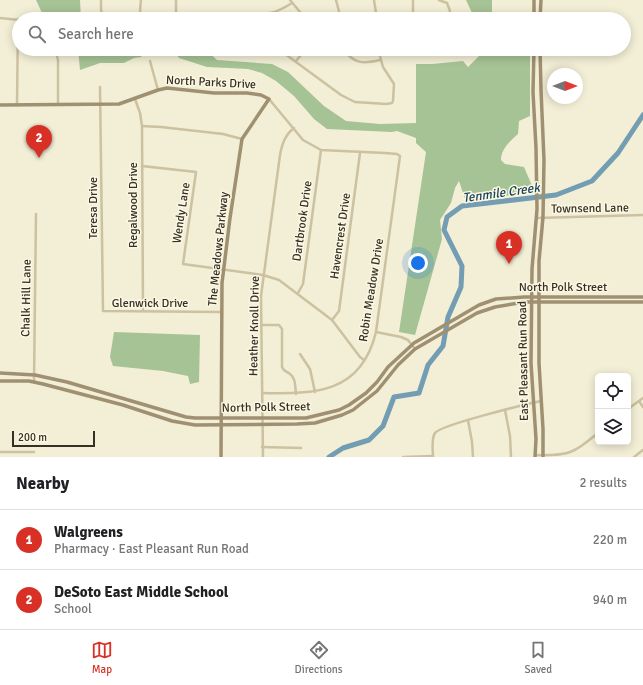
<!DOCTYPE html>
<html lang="en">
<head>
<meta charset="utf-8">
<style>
	:root { --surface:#fff; --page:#f6f6f6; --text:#202124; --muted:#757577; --line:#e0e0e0; --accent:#d93025 }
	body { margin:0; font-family:Signika,sans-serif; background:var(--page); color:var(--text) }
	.controls { position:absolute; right:12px; bottom:12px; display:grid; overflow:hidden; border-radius:6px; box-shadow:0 2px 10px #0003 }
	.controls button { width:36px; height:36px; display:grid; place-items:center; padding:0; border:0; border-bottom:1px solid var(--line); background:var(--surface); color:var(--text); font:20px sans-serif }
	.compass { position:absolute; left:547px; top:68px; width:36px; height:36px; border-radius:50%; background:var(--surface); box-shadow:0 2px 10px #0003; rotate:90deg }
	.scale { position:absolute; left:12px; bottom:10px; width:83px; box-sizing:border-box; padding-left:4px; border:2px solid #352f25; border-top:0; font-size:11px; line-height:14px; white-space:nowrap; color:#352f25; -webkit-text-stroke:3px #fbf7e2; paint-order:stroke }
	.you { position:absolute; left:418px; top:263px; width:14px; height:14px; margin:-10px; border:3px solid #fff; border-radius:50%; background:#1a73e8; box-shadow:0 0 0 6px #1a73e833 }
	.badge { display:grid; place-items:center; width:26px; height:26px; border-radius:50%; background:var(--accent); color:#fff; font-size:13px; font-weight:700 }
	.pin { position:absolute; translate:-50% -33px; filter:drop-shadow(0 1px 2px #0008) }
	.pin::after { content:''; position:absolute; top:21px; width:14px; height:12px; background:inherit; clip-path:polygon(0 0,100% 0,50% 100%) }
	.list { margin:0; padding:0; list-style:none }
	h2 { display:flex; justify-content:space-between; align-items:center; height:52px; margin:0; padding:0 16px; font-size:17px }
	h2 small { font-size:13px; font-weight:400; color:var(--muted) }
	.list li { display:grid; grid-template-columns:26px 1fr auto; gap:12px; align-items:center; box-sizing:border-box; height:60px; padding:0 16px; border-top:1px solid var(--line) }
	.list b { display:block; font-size:15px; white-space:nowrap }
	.list p { margin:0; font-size:13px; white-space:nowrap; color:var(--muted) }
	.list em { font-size:13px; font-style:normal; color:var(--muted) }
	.icon { flex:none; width:22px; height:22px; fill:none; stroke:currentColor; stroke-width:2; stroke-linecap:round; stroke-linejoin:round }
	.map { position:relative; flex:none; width:643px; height:457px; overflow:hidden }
	.search { position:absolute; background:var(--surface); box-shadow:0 2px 10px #0003; left:12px; right:12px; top:12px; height:44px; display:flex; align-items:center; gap:10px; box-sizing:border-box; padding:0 14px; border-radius:22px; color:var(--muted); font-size:15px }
	.sheet { height:172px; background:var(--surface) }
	nav { display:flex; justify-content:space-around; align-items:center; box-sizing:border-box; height:56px; border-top:1px solid var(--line); background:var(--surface); font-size:11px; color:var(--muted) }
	nav a { display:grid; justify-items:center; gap:2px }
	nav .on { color:var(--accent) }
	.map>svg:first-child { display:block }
</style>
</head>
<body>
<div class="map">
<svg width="643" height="457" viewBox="0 0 643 457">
	<rect width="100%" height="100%" fill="#f3eed6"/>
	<g fill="#a6c395">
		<polygon points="36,0 80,0 81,19 51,19 43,15"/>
		<polygon points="466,0 492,0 492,19 473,19 472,13"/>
		<polygon points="78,49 152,49 146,51 141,57 134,58 124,63 100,63 80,70"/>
		<path d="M173,49H205L217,60L272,64L288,72L324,106L346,121L380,124L416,123V64H432L463,61L468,67L481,54L479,49H515L530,54V116L519,121L518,134C510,141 501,149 501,160L505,164L524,167L533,188C511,198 488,198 465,199L459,181L455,188L451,203L440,220L442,239L415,335L399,332L426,152L416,143V138L397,131L392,132L327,129L314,119L294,96L276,81L262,73L248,69L207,67L179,58Z"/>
		<polygon points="114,332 200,335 199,382 190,384 188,376 163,371 113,366 110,357"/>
	</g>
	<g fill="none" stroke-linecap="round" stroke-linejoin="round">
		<polyline stroke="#729db3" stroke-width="5" points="329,457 343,448 369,440 383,426 394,397 419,393 428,365 443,346 448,317 461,287 462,266 444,230 447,217 462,206 556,195 592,181 618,153 643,115"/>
		<g stroke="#ccc1a1" stroke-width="2.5">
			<polyline points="101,0 101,10 104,19"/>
			<polyline points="141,0 140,10 142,19"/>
			<polyline points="290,0 300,12 303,19"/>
			<polyline points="336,0 341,19"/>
			<polyline points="374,0 377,19"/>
			<polyline points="439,0 447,3 450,11 450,19"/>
			<polyline points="176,17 176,0"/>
			<polyline points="0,18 19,20"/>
			<path d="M154,19C165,17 175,16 186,19"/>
			<path d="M209,19C228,9 249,16 270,13C278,12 285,7 292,3"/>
			<polyline points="413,19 413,0"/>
			<polyline points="55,49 58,60 58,104"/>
			<polyline points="277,49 281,51 341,95 355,102 386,104 392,103 393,101 394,84 383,67 378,49"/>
			<path d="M343,49C354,64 363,64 380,60"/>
			<polyline points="150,61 158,90"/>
			<polyline points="296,61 301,55 303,49"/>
			<polyline points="100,87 103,311 221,312"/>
			<polyline points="135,99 140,113 142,126 143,311"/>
			<polyline points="17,105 18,19"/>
			<polyline points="142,126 161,127 223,134 242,139"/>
			<polyline points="142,166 196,172 183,264 263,275 279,280 332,320 360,357 364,360"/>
			<polyline points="537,218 643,215"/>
			<polyline points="298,293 303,284 321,150"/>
			<polyline points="332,320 339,311 360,153"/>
			<path d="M261,325H279L282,329V367C284,372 286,371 290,374C296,378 295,387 296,394"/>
			<polyline points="376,332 401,337 408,340 415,349"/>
			<polyline points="300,354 310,369 315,392"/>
			<polyline points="34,382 36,214"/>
			<path d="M262,393C315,394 361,394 376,332L400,156L397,154L385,153L321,150L303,140L269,99"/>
			<polyline points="639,401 643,407"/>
			<polyline points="628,409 643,398"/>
			<polyline points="505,410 510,436 511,457"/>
			<polyline points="468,420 472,442 473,457"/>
			<polyline points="262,447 301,448"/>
			<polyline points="0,452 34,452"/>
			<path d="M535,455C569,456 572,454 598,433"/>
			<path d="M263,457L261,296L280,155C282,144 285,135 294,128"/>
			<polyline points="403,457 433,456"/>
			<path d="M433,457C433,450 431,439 435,433C440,425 527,404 541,401"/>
			<polyline points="634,457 643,450"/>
		</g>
		<g stroke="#a09072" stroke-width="3.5">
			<polyline points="534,0 534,19"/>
			<polyline points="540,19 541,0"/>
			<polyline points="534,49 533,92 536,148 537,209 532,269 531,363 536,439 535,457"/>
			<polyline points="540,49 541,90 544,160 543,217 539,261 539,363 543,429 543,457"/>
			<polyline points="0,105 119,104 158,90 167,88 214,93 247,93 261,95 269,99 242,139 230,218 222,283 221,457"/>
			<polyline points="0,373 35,375 67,382 186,417 195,418 306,418 339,410 349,405 366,393 377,382 388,367 414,343 479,305 496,299 524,297 643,297"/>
			<polyline points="0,381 29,381 43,384 123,405 172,421 195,425 297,424 315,423 342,415 353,410 377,391 398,365 415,349 477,313 495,307 525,302 643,302"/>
		</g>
	</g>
	<g text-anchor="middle" stroke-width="3" stroke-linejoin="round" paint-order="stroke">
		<g font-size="12" fill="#352f25" stroke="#fbf7e2">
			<text transform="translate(211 82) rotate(3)" y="4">North Parks Drive</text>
			<text transform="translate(133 205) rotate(-90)" y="4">Regalwood Drive</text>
			<text transform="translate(93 208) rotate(-90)" y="4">Teresa Drive</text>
			<text transform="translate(590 208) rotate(-1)" y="4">Townsend Lane</text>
			<text transform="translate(181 213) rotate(-81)" y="4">Wendy Lane</text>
			<text transform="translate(302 221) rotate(-82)" y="4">Dartbrook Drive</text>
			<text transform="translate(340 236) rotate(-82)" y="4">Havencrest Drive</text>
			<text transform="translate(218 249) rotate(-84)" y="4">The Meadows Parkway</text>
			<text x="563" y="291">North Polk Street</text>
			<text transform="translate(371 290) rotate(-81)" y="4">Robin Meadow Drive</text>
			<text transform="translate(26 298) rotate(-89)" y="4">Chalk Hill Lane</text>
			<text x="150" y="307">Glenwick Drive</text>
			<text transform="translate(254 326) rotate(-89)" y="4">Heather Knoll Drive</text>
			<text transform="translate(523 361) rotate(-91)" y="4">East Pleasant Run Road</text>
			<text transform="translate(266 407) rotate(-1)" y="4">North Polk Street</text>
		</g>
		<g font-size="13" font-style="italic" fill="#16425b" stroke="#fbf7e2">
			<text transform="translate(501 192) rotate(-8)" y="5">Tenmile Creek</text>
		</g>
	</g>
</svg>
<div class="controls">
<button><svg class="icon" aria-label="locate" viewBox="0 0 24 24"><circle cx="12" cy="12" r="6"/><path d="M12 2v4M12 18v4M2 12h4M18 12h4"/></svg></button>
<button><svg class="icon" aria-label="layers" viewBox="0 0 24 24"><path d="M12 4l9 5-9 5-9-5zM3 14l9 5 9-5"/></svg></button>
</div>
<svg class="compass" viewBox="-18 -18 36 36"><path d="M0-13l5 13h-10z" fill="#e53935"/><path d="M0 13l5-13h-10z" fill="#757577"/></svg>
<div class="scale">200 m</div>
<div class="you"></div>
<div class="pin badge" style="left:509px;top:264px">1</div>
<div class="pin badge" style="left:39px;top:158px">2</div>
<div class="search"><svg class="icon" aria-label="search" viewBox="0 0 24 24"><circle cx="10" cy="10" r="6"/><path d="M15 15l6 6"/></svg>Search here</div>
</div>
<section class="sheet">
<h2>Nearby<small>2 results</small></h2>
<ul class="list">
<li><span class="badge">1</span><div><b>Walgreens</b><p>Pharmacy · East Pleasant Run Road</p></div><em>220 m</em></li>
<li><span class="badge">2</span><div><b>DeSoto East Middle School</b><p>School</p></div><em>940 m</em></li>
</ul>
</section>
<nav>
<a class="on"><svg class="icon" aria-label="map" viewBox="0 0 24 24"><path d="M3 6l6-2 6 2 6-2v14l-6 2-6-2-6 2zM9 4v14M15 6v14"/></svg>Map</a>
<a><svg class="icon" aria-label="directions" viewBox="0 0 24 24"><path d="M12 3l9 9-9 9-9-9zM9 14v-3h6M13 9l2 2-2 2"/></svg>Directions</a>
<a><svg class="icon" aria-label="saved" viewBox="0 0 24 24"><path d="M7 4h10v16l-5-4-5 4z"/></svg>Saved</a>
</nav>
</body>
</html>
